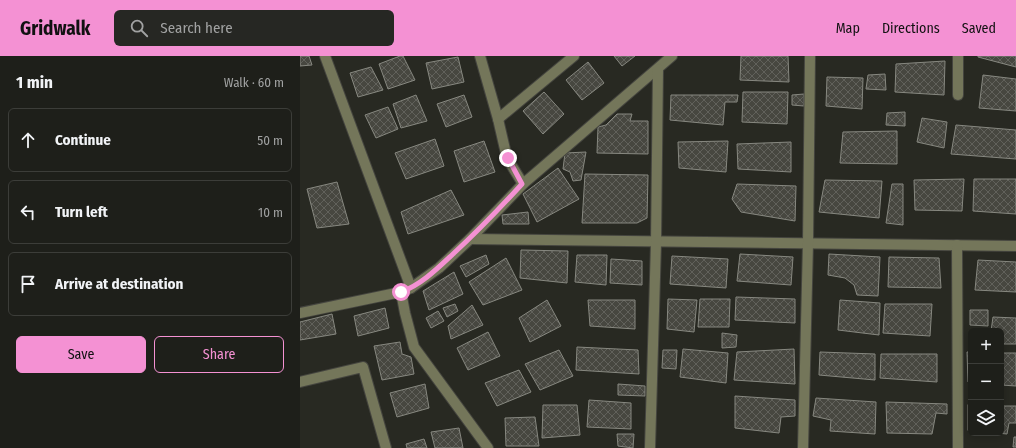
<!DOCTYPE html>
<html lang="en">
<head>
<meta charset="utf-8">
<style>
	:root { --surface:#1e1f1a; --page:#262723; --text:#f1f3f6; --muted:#a1a2a2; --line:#3c3d39; --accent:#f491d3 }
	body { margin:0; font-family:"Fira Sans Condensed",sans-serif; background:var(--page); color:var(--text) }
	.controls { position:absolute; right:12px; bottom:12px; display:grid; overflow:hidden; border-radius:6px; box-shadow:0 2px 10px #0003 }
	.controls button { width:36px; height:36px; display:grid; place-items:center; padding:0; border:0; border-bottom:1px solid var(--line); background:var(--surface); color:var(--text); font:20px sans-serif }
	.stop { position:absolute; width:12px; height:12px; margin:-9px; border:3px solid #f491d3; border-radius:50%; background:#fff }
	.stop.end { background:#f491d3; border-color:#fff; box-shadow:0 1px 4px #0008 }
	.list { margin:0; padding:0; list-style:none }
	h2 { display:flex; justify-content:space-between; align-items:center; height:52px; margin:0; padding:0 16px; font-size:17px }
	h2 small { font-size:13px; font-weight:400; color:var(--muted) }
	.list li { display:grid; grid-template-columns:26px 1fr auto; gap:12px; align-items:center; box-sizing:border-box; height:64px; margin:0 8px 8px; padding:0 8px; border:1px solid var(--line); border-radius:6px }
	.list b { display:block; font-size:15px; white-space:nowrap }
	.list em { font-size:13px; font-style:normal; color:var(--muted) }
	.actions { display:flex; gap:8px; padding:12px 16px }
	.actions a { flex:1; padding:9px 0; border:1px solid var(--accent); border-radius:6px; text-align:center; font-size:14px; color:var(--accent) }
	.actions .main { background:var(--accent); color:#111 }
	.icon { flex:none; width:22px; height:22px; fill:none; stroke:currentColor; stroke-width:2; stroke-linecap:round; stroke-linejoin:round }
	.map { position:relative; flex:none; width:716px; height:392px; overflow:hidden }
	header { display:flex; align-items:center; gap:24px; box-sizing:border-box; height:56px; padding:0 20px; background:var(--accent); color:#111 }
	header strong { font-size:19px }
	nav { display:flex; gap:22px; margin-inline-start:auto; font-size:14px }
	.search { width:280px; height:36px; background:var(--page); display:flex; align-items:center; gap:10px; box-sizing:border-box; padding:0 14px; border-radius:6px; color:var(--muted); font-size:15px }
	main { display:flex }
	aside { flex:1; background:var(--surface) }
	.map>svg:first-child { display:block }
</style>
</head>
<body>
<header>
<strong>Gridwalk</strong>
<div class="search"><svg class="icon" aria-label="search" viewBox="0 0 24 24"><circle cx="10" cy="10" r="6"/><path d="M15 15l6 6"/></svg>Search here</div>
<nav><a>Map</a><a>Directions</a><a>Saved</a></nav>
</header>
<main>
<aside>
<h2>1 min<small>Walk · 60 m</small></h2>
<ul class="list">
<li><svg class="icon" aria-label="ahead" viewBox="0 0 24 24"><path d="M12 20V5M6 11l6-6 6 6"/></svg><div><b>Continue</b></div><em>50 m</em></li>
<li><svg class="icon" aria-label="left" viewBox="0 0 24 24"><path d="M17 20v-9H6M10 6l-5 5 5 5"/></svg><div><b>Turn left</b></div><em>10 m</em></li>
<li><svg class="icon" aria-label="arrive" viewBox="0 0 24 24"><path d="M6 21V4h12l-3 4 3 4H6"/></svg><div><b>Arrive at destination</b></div></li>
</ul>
<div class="actions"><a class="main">Save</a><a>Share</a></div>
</aside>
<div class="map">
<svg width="716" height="392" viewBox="0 0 716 392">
	<defs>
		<pattern id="building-cross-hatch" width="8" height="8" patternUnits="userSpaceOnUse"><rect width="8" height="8" fill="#474740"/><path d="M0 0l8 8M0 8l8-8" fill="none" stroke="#61615b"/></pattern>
	</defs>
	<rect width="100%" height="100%" fill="#282922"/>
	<g fill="url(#building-cross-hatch)" stroke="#878880">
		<polygon points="0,0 9,0 12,9 0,10"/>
		<polygon points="100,0 103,0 115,24 88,33 79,8"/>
		<polygon points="314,0 335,0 322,10"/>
		<polygon points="441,0 488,0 489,26 440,24"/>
		<polygon points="678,0 716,0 716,11 678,1"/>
		<polygon points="158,1 164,26 132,33 126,7"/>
		<polygon points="645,5 644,39 595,36 596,8"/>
		<polygon points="288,6 304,27 282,44 266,24"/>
		<polygon points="71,11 83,34 58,41 50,17"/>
		<polygon points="585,18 586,34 566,33 568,19"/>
		<polygon points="683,19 716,23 716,55 679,52"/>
		<polygon points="527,21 563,22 562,53 526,50"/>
		<polygon points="244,36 264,58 243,78 223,55"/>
		<polygon points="443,36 488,36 487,68 442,66"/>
		<polygon points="504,38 504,50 492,49 492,39"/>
		<polygon points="116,39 127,65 101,72 93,48"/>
		<polygon points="164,39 172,61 146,71 137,48"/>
		<polygon points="371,39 438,39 437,46 425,46 423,69 370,64"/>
		<polygon points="88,51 98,73 76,82 65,59"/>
		<polygon points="605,56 605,70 586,69 587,57"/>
		<polygon points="317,58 332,58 330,65 348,65 348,98 297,97 298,71 306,69"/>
		<polygon points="622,62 647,66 644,92 617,86"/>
		<polygon points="656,69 716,74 716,103 651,98"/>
		<polygon points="597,75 597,108 540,107 543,76"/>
		<polygon points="135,83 144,110 106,123 95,97"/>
		<polygon points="184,85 195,116 164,126 154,95"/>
		<polygon points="428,85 426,116 379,112 378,86"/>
		<polygon points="491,86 491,116 438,113 437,88"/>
		<polygon points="286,96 281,124 273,125 270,116 263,113 265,97"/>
		<polygon points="258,112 279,143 237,166 223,138"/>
		<polygon points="285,118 348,119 347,162 337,167 282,167"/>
		<polygon points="664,123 662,155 615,154 614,124"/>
		<polygon points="674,123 716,123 716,158 673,155"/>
		<polygon points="525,124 582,125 579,162 519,156"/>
		<polygon points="37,126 49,168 17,172 7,133"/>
		<polygon points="437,128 496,130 495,165 441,156 432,143"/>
		<polygon points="592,128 603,128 603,169 586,167"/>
		<polygon points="151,134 164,159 108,178 101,156"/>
		<polygon points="228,156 229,168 203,168 202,159"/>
		<polygon points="221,194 268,195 267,227 220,222"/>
		<polygon points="440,198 493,201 491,229 437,225"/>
		<polygon points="529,198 580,201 578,240 557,239 554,229 545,222 528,219"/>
		<polygon points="186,199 189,208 166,221 160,210"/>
		<polygon points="277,199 307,199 306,229 275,226"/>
		<polygon points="372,200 428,203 426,232 370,228"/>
		<polygon points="589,201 639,202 641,232 588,231"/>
		<polygon points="206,202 222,234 183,249 169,226"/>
		<polygon points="311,203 342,205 342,229 310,227"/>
		<polygon points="678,204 716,206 716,236 675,234"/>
		<polygon points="154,216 163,238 129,254 123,235"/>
		<polygon points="436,241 495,243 495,267 435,264"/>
		<polygon points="368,243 397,244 394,276 367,273"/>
		<polygon points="400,243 430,243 429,271 398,271"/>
		<polygon points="247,244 261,270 230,286 219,262"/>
		<polygon points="288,244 335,244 335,273 290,270"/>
		<polygon points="540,244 580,247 579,279 538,274"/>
		<polygon points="155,248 158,255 147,261 143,252"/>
		<polygon points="585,248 632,248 630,280 583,277"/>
		<polygon points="172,249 183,269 151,283 148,270"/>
		<polygon points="85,252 89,272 58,280 54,260"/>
		<polygon points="670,254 688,254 688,270 670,269"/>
		<polygon points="138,255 144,265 131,272 126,262"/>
		<polygon points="32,258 36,278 0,284 0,266"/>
		<polygon points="693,261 716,262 716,288 701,288 701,275 691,275"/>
		<polygon points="188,276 200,300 168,314 157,292"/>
		<polygon points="422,277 437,279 436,291 422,292"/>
		<polygon points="100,286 102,298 111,301 114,318 82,324 74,290"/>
		<polygon points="277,291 338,294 339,318 276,314"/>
		<polygon points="383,293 428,297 426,327 380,321"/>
		<polygon points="494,293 495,328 434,324 437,296"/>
		<polygon points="259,294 273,320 240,334 225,308"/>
		<polygon points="363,294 377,294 376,313 362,312"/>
		<polygon points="520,296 575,298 575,324 519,319"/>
		<polygon points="667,296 671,296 671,326 668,326"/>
		<polygon points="701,297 716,297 716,330 701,329"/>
		<polygon points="581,298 637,298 637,326 580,322"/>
		<polygon points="219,314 231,336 197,350 185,327"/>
		<polygon points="125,328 129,352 97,361 90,337"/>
		<polygon points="318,328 345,330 345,340 318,339"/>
		<polygon points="435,340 495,344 495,360 481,361 479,377 435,372"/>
		<polygon points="516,342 576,346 575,378 530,375 531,364 513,360"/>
		<polygon points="289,344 331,347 331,373 287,371"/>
		<polygon points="586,346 647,348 647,358 636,357 632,378 587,377"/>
		<polygon points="243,349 277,349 280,379 242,382"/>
		<rect x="668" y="349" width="3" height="25"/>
		<polygon points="701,350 716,350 716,367 709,367 707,378 697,377 701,377"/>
		<polygon points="235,361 239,390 206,390 205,362"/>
		<polygon points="159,372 163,392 135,392 131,376"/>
		<polygon points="317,378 334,378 333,392 318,390"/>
		<polygon points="714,381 716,381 716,391 713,391"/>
		<polygon points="124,383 127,392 107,392 106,388"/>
	</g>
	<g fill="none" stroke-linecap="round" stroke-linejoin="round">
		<g stroke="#45453f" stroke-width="12">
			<g id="minor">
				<polyline points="25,0 111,232"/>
				<polyline points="180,0 198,63 207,102 223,128"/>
				<polyline points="658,39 658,0"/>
				<polyline points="198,63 274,0"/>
				<polyline points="170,183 716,190"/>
				<polyline points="657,189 658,392"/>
				<polyline points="101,236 105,257 114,291 188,392"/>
				<polyline points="0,257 101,236 111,232 139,212 170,183 223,128 372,0"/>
				<polyline points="0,326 63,311 86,392"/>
				<polyline points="350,392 356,187 358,13"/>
				<polyline points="503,392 508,187 510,0"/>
			</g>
		</g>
		<use href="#minor" stroke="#74765a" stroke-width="10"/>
	</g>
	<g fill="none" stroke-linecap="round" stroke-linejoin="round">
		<path stroke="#f491d3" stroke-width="5" d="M101,236C121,229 138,212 153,198C177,176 200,152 222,128L208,102"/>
	</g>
</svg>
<div class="controls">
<button>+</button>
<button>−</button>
<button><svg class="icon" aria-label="layers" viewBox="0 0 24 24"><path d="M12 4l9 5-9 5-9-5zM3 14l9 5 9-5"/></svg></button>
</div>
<div class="stop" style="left:101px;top:236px"></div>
<div class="stop end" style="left:208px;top:102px"></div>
</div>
</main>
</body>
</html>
